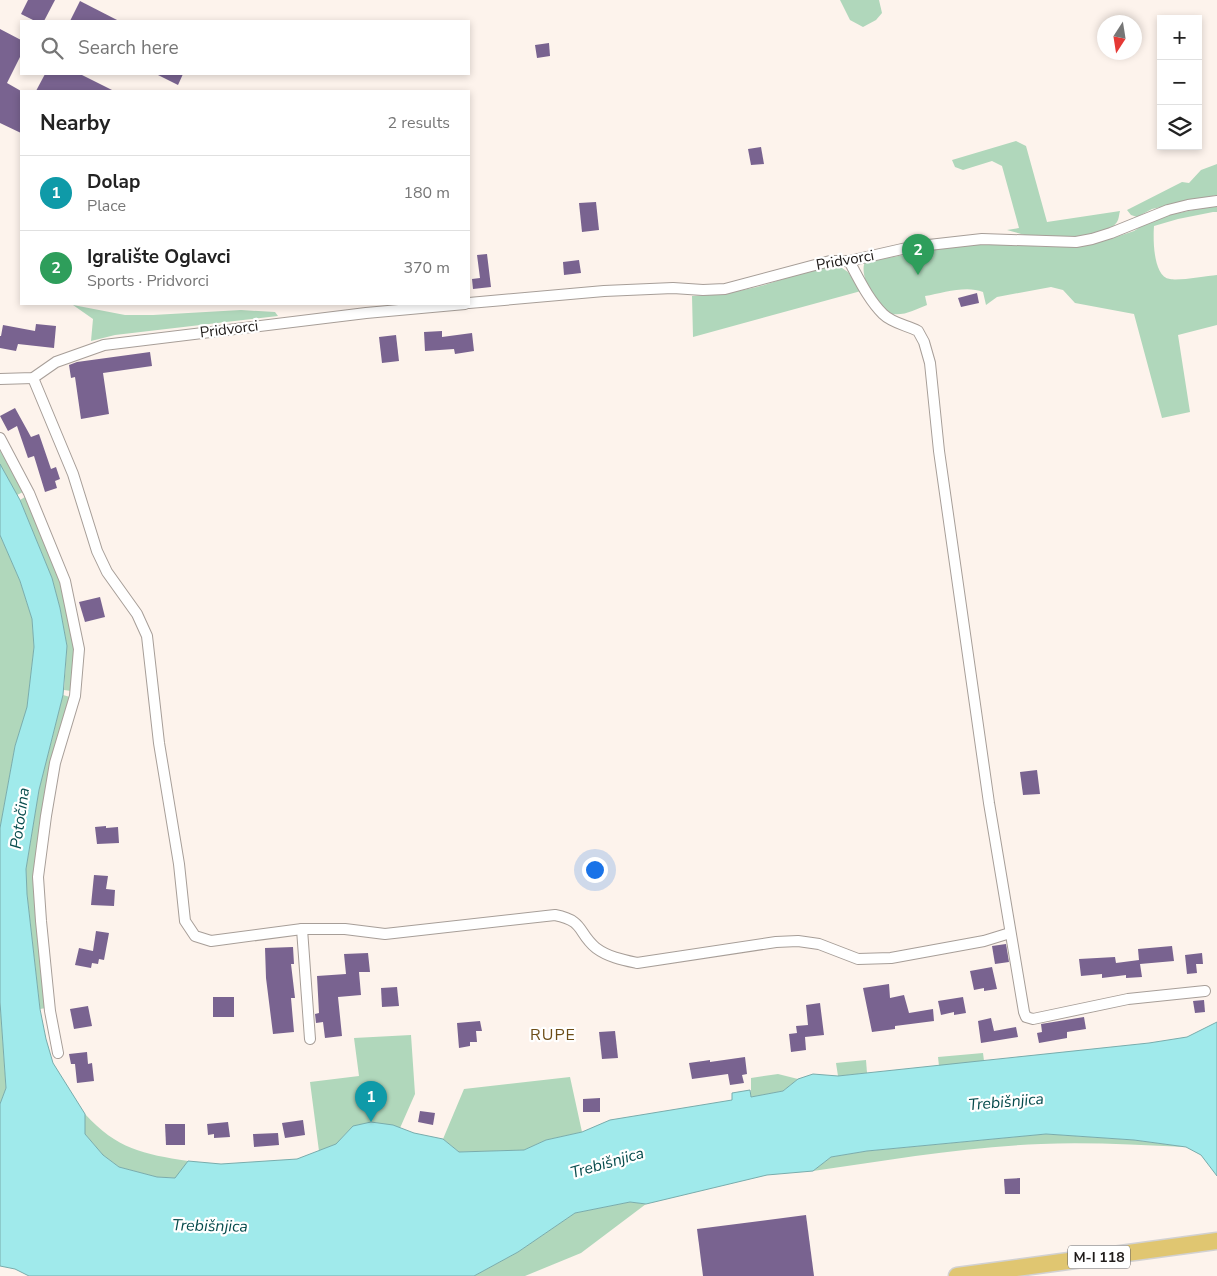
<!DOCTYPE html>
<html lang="en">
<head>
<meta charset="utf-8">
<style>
	:root { --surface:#fff; --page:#f6f6f6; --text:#222; --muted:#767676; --line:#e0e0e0; --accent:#0b8043 }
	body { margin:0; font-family:"Nunito Sans",sans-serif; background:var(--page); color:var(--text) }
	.controls { position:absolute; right:15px; top:15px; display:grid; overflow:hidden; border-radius:0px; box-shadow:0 2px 8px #0003 }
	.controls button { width:45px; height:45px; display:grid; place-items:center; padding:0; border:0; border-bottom:1px solid var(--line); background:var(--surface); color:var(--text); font:25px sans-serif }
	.compass { position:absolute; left:1097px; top:15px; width:45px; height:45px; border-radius:50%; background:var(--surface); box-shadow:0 2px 8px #0003; rotate:192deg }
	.you { position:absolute; left:594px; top:869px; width:18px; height:18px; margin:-12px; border:4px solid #fff; border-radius:50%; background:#1a73e8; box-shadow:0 0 0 8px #1a73e833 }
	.badge { display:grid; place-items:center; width:32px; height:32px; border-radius:50%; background:var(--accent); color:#fff; font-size:16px; font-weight:700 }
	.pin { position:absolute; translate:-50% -41px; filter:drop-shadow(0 1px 2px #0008) }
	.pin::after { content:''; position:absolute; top:26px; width:18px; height:15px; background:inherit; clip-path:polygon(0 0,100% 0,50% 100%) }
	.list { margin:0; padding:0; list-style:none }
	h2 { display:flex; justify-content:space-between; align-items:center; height:65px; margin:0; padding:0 20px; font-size:21px }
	h2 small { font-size:16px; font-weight:400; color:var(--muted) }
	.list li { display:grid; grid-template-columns:32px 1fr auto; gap:15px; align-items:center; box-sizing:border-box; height:75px; padding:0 20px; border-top:1px solid var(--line) }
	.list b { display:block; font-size:19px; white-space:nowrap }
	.list p { margin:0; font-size:16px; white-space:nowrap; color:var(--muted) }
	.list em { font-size:16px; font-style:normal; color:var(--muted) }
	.icon { flex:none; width:28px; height:28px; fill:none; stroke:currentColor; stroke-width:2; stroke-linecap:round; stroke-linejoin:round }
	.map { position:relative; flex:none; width:1217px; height:1276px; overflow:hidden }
	.search { position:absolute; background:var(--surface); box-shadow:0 2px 8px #0003; left:20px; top:20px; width:450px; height:55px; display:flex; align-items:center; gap:12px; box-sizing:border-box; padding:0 18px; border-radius:0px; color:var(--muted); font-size:19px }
	.panel { position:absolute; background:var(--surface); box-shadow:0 2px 8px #0003; left:20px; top:90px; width:450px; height:215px; border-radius:0px }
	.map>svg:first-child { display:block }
</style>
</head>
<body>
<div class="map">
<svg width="1217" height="1276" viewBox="0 0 1217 1276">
	<rect width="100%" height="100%" fill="#fdf3ec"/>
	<g fill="#b0d7bb">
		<polygon points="840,0 879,0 882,13 876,20 863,27 850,20"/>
		<path d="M1016,141L1026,146L1047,222L1120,211C1119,214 1119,219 1117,222C1104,241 1053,241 1033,237C1024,235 1015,232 1007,230L1019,228L1002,166L992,161L963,170L955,167L952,160Z"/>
		<polygon points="1217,164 1217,195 1152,209 1137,217 1131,215 1127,210 1182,182 1189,183 1201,170"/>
		<path d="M1217,205V212H1213L1178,219L1154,226C1153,239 1153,277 1170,279C1179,281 1206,276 1217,275V325L1178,335L1190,412L1162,418L1134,314L1075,303L1063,290L1051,287L997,297L986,305L983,292C966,285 943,293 925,296L927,305C916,309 905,316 892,314C878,311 858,276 865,262L954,246L986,244L1057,247L1083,245L1119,236L1134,231L1151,220L1164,216Z"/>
		<path d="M839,266L848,272L861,291L693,337L692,296C714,295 735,292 757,287C784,280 810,268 839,266Z"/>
		<polygon points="73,305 125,315 153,315 241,310 275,312 278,316 115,335 91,341 93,319"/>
		<polygon points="0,450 23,492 17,495 0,464"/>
		<polygon points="25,497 61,585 75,649 71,691 64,690 67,646 60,608 52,578 20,500"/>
		<polygon points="0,535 20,581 32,619 34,647 27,708 15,746 0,828"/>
		<polygon points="63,695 70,697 41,815 33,876 36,921 46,1008 40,1009 27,894 26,869 39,790"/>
		<polygon points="0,1002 6,1088 0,1104"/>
		<polygon points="411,1035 415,1094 400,1128 393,1125 353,1126 336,1144 319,1151 310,1082 359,1076 354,1038"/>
		<polygon points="983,1053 984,1061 939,1066 938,1057"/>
		<polygon points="866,1060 867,1073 838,1076 836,1063"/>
		<polygon points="778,1074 798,1079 783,1091 751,1097 751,1078"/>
		<polygon points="570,1077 582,1132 546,1140 524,1150 459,1152 443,1139 464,1089"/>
		<path d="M85,1114C117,1149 143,1154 188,1161L176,1178L157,1177L119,1167L103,1155L85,1134Z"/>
		<path d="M1046,1134L1134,1140L1186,1147C1137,1145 1089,1142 1041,1144C964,1147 889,1160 813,1171L831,1157L867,1151Z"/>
		<polygon points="630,1202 646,1204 581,1253 525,1276 474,1276 518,1252 575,1213"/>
	</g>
	<polygon fill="#a0eaeb" stroke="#79acac" points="0,464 20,500 52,578 60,608 67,646 63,695 39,790 26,869 27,894 40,1009 46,1039 53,1063 85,1114 85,1134 103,1155 119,1167 157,1177 175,1178 188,1161 221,1164 297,1159 336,1144 353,1126 371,1122 393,1125 414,1133 443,1139 459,1152 524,1150 546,1140 582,1132 610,1120 732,1100 732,1093 750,1090 751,1097 783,1091 798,1079 813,1074 838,1076 1149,1043 1187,1037 1217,1022 1217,1176 1201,1155 1186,1147 1134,1140 1046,1134 867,1151 831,1157 813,1171 767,1175 646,1204 630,1202 575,1213 518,1252 474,1276 29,1276 15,1269 0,1266 0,1104 6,1088 0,1002 0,828 15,746 27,707 34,647 32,619 20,581 0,535"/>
	<g fill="#796390">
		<polygon points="28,0 55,0 44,21 35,21 21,14"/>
		<polygon points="80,1 119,21 70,21"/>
		<polygon points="0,29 21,40 21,55 7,83 21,91 21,133 0,123"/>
		<polygon points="549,43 550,56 537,58 535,45"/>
		<polygon points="45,74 80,74 114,91 36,91"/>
		<polygon points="156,74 183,74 178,85"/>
		<polygon points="761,147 764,164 751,165 748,149"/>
		<polygon points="596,202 599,230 582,232 579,203"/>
		<polygon points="487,254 491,287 473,289 472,279 480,278 477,255"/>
		<polygon points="579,260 581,273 564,275 563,262"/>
		<polygon points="977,293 979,303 961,307 958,298"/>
		<polygon points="36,324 56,326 54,348 18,344 16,351 0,348 0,336 1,336 3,325 35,331"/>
		<polygon points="442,331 442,337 472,333 474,351 455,354 454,349 425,351 424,332"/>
		<polygon points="396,335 399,361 382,363 379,337"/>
		<polygon points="150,352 152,366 103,373 109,414 81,419 75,377 71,378 69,365 77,362"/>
		<polygon points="15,408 31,437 39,434 51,469 56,467 60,479 55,481 57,488 45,492 34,456 28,458 17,426 8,431 0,416"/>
		<polygon points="100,597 105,617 85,622 79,602"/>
		<polygon points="1037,770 1040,794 1023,795 1020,772"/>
		<polygon points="106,826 106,828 118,827 119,843 97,844 95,827"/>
		<polygon points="94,875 108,876 106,889 115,890 114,906 91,905"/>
		<polygon points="96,931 109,933 104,960 99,959 98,964 92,963 91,968 75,965 79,948 93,951"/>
		<polygon points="1006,944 1009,962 995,964 992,946"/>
		<polygon points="1172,946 1174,961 1140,964 1142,977 1126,978 1126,975 1102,978 1102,974 1081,976 1079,959 1115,957 1116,963 1139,960 1138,949"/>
		<polygon points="293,947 294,964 291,964 295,998 291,998 294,1032 273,1034 266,978 265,948"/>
		<polygon points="368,953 370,972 359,972 361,995 338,997 342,1036 325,1038 323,1022 316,1023 315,1014 319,1013 317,976 346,974 344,954"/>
		<polygon points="1202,953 1203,964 1196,964 1197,973 1187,974 1185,955"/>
		<polygon points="992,967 997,989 984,991 984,988 974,990 970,971"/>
		<polygon points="889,984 890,998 904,995 909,1013 933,1009 934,1021 895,1026 895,1029 872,1032 863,988"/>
		<polygon points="397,987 399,1006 382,1007 381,988"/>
		<rect x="213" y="997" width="21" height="20"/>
		<polygon points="963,997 966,1013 954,1015 954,1012 941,1015 938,1001"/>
		<polygon points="1204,1000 1205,1012 1195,1013 1193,1001"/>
		<polygon points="820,1003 824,1035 805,1037 806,1050 791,1052 789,1034 797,1033 796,1026 808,1025 806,1005"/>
		<polygon points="88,1006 92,1026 74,1029 70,1009"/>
		<polygon points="1084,1017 1086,1029 1067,1032 1067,1038 1039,1043 1037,1033 1042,1032 1041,1024"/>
		<polygon points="991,1018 994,1031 1016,1027 1018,1037 981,1043 978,1021"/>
		<polygon points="480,1021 482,1031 476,1031 477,1042 470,1042 470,1046 459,1048 457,1023"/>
		<polygon points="615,1031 618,1058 602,1059 599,1032"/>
		<polygon points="87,1052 88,1064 92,1063 94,1081 77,1083 75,1064 71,1064 69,1054"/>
		<polygon points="745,1057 747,1074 742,1075 744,1083 730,1085 728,1074 692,1079 689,1063 710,1060 710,1062"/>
		<polygon points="600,1098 600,1112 583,1112 583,1099"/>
		<polygon points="420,1111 435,1113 433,1125 418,1122"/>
		<polygon points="303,1120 305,1135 285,1138 282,1123"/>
		<polygon points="228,1122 230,1137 214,1138 214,1134 208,1135 207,1124"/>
		<polygon points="165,1124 185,1124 185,1145 166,1145"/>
		<polygon points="278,1133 279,1145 254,1147 253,1134"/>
		<polygon points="1020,1178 1020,1194 1005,1194 1004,1179"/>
		<polygon points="806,1215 814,1276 703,1276 697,1229"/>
	</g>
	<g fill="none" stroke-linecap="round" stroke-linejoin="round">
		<g stroke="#a79e98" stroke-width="12">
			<g id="minor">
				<path d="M849,261C859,279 868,299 883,314C892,323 906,325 918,331L924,342L930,363L939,451L989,803L1024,1012L1026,1017L1033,1019L1128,999L1205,991"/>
				<polyline points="469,303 604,291 673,288 703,290 725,289 830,261 849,261 911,247 982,239 1076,242 1092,239 1111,233 1168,210 1188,205 1217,201"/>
				<path d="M33,378L73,474L97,551L107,572L137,614L147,636L159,743L179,864L185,921L195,936L211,941L302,929H345L385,934L555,915C585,921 577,932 596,948C608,957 623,960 637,963L776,942L798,941L819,944L858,959L891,958L984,941L1010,933"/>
				<polyline points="0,379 33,378 56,362 104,345 366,313 465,304"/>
				<polyline points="0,438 29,493 65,581 79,649 75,696 55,763 46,816 38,877 41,921 50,1011 58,1053"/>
				<polyline points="302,929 310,1039"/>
			</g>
		</g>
		<g stroke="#d2d1d1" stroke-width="19">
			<polyline id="primary" points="957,1276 1217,1241"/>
		</g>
		<use href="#minor" stroke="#fff" stroke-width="10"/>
		<use href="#primary" stroke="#e0c671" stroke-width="16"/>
	</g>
	<g text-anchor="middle" stroke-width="4.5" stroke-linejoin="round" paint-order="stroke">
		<rect fill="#fff" stroke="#625f5e" stroke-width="1" x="1068" y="1245.5" width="62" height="23" rx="4"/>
		<g font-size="14" font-weight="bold" fill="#1f1b19">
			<text x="1099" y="1262">M-I 118</text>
		</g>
		<g font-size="15" fill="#1f1b19" stroke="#fff">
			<text transform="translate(845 260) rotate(-10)" y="5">Pridvorci</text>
			<text transform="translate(229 329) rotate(-7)" y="5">Pridvorci</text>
		</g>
		<g font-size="16" font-style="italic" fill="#074c4d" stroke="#fff">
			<text transform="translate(19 818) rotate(-82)" y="6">Potočina</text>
			<text transform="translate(1006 1101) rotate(-5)" y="6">Trebišnjica</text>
			<text transform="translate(607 1162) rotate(-16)" y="6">Trebišnjica</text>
			<text transform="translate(210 1225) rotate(1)" y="6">Trebišnjica</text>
		</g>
		<g font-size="16" letter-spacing="1" fill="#6d4e18" stroke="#fff">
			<text x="553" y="1040">RUPE</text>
		</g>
	</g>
</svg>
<div class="controls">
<button>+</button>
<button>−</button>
<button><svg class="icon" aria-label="layers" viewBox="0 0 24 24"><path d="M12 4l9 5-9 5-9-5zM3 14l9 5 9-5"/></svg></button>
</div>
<svg class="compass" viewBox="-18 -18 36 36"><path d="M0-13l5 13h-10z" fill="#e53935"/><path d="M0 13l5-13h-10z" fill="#767676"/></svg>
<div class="you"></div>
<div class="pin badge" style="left:371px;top:1122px;background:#0f9aa8">1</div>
<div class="pin badge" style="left:918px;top:275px;background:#2e9e5b">2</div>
<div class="search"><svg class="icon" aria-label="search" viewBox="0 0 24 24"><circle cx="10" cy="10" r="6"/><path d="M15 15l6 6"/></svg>Search here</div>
<section class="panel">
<h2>Nearby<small>2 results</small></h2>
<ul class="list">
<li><span class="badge" style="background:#0f9aa8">1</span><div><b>Dolap</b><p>Place</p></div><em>180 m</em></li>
<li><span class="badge" style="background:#2e9e5b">2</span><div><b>Igralište Oglavci</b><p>Sports · Pridvorci</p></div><em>370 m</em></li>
</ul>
</section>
</div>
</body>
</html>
